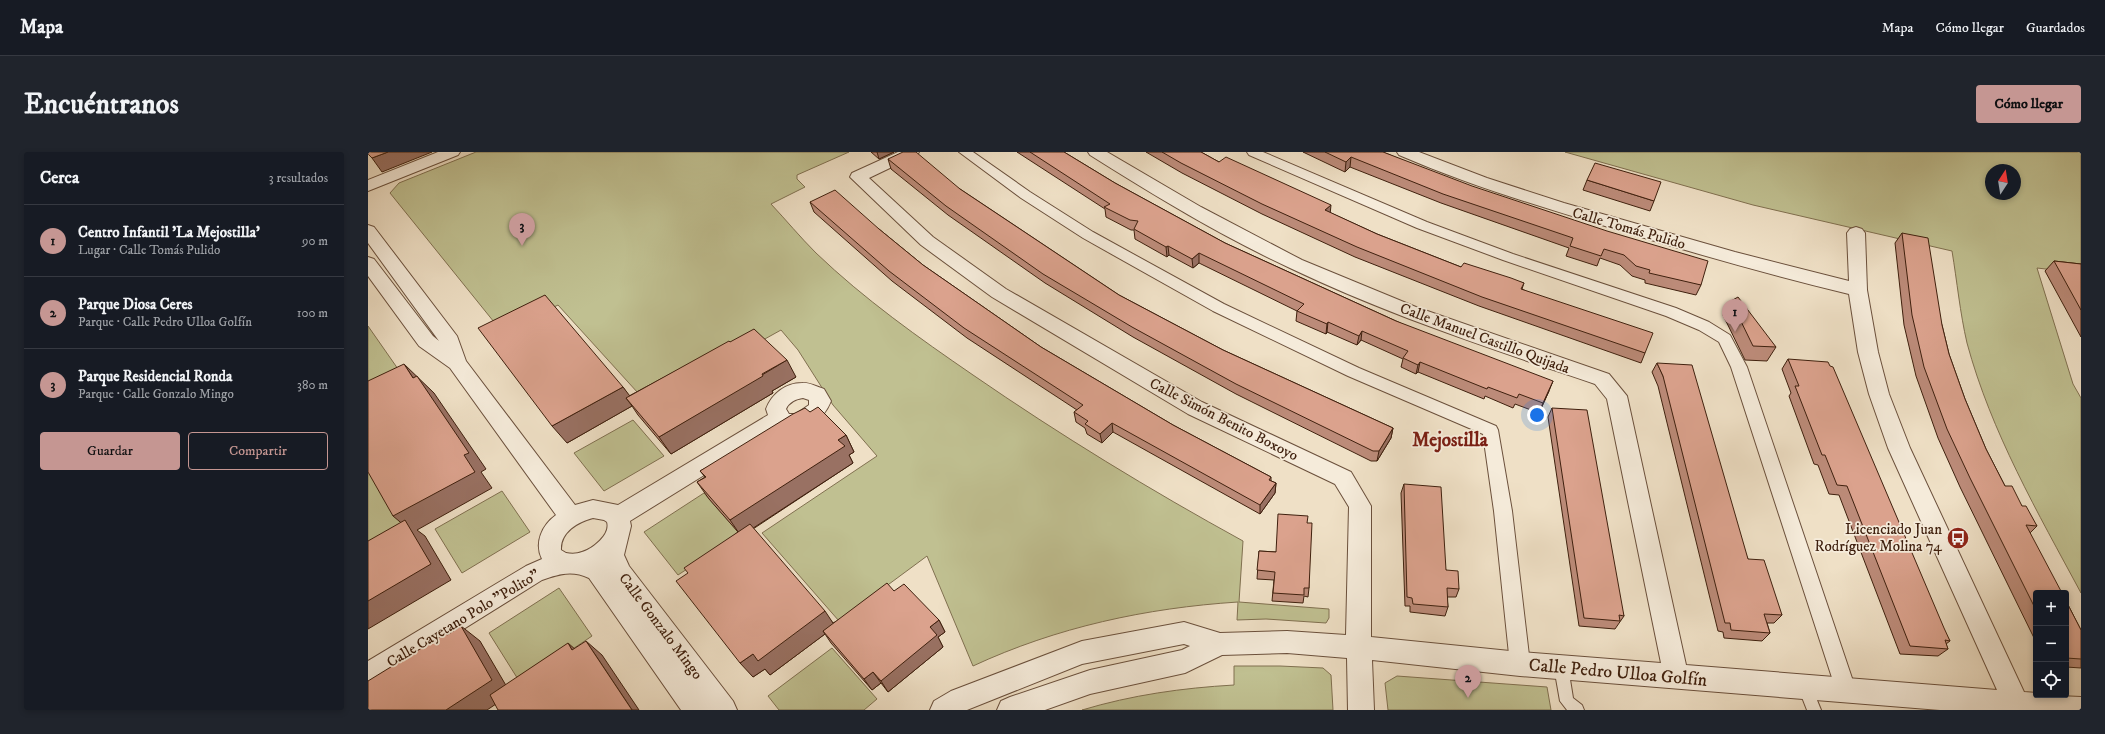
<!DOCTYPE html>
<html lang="es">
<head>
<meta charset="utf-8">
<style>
	:root { --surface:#171b24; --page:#20242c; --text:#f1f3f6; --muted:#9ea1a6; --line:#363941; --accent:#c59692 }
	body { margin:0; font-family:"IM FELL DW Pica",serif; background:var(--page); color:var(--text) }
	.controls { position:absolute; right:12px; bottom:12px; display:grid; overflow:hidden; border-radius:4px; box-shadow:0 2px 6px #0003 }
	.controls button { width:36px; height:36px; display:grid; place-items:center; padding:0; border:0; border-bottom:1px solid var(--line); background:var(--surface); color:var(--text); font:20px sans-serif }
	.compass { position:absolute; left:1617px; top:12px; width:36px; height:36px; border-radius:50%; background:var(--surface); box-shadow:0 2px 6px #0003; rotate:12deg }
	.you { position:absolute; left:1169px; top:263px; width:14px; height:14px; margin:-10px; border:3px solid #fff; border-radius:50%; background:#1a73e8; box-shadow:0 0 0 6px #1a73e833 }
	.badge { display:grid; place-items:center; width:26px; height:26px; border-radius:50%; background:var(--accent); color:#111; font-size:13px; font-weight:700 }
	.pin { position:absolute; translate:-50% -33px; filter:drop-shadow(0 1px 2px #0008) }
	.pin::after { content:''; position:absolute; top:21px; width:14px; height:12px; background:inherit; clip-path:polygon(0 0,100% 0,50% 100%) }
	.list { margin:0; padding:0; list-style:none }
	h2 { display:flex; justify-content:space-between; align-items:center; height:52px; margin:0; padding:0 16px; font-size:17px }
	h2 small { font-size:13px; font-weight:400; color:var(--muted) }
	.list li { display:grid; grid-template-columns:26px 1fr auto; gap:12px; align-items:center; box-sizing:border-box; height:72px; padding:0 16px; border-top:1px solid var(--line) }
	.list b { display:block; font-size:15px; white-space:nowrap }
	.list p { margin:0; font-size:13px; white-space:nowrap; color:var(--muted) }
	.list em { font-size:13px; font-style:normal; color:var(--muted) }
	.actions { display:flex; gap:8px; padding:12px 16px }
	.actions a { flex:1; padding:9px 0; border:1px solid var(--accent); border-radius:4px; text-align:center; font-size:14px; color:var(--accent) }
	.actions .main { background:var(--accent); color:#111 }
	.icon { flex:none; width:22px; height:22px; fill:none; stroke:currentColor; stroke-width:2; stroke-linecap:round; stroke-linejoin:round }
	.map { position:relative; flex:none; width:1713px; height:558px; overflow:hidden; border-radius:4px }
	header { display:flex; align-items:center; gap:24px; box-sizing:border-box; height:56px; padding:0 20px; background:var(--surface); border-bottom:1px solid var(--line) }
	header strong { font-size:19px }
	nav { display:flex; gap:22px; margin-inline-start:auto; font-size:14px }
	.intro { display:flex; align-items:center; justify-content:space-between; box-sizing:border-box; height:96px; padding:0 24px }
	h1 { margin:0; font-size:28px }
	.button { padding:10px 18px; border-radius:4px; background:var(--accent); color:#111; font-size:14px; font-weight:700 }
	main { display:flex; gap:24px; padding:0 24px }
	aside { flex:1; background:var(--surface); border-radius:4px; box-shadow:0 2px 6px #0003 }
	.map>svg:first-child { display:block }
</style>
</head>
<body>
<header>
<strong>Mapa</strong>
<nav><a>Mapa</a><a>Cómo llegar</a><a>Guardados</a></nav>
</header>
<div class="intro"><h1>Encuéntranos</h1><a class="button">Cómo llegar</a></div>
<main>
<aside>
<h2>Cerca<small>3 resultados</small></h2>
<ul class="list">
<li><span class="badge">1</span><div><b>Centro Infantil 'La Mejostilla'</b><p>Lugar · Calle Tomás Pulido</p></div><em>90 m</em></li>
<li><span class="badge">2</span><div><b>Parque Diosa Ceres</b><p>Parque · Calle Pedro Ulloa Golfín</p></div><em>100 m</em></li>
<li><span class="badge">3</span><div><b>Parque Residencial Ronda</b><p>Parque · Calle Gonzalo Mingo</p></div><em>380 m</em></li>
</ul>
<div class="actions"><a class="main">Guardar</a><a>Compartir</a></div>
</aside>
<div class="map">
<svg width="1713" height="558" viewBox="0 0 1713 558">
	<rect width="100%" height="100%" fill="#efe0c6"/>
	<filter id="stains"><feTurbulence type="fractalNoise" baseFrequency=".005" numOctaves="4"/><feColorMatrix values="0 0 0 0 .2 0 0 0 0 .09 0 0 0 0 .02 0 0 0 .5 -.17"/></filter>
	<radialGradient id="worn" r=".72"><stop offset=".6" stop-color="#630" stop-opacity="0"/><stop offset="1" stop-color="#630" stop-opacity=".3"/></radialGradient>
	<g fill="#c0c091" stroke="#807050" fill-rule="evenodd">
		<path d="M108,0H481L429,23V27L437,35L403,52C418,68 432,85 448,101C496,147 551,186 605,223C692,283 782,338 875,389L871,450L961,457V466L958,471L898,467L869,468L870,450C778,456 689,475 605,514L559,404L471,469L394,381L509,304L465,253L430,198L413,178L280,252L190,153L122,187L126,170L22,41L31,31Z"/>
		<path d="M1197,0H1713V121L1669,116L1705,232L1713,246V441C1670,361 1623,280 1599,191C1592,161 1589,129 1584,99L1385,53ZM1623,18H1647V42H1623Z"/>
		<polygon points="0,174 37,227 0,248"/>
		<polygon points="265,268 296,304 236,339 206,301"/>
		<polygon points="0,311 40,381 0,403"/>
		<polygon points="134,339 162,380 94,421 67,377"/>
		<polygon points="336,341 372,382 310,423 276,380"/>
		<polygon points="191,436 224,484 153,532 121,481"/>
		<polygon points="464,496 509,547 496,558 411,558 400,544"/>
		<path d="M866,514H912L955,516L963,523L965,558H714C764,543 814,536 866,533Z"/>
		<polygon points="1029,524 1179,535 1183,558 1020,558 1017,531"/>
	</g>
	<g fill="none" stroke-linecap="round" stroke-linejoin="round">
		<g stroke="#6b503c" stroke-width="2">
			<g id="service">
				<polygon points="1193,509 1198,511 1200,515 1205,546 1214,553 1216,558 1199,558 1192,549 1186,515 1188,511"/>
				<polygon points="1437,529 1442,531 1453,558 1439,558 1430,535 1432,531"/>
			</g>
		</g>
		<g stroke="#6b503c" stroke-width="2">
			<g id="pedestrian">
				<polygon points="591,0 605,0 662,40 725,80 856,152 991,216 1128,274 1130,278 1144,359 1162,512 1159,518 1152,521 1145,518 1142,512 1126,359 1115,282 980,224 845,159 715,86 653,46"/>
				<polygon points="879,0 895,0 1059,70 1145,102 1308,156 1341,170 1362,183 1379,215 1488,538 1485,545 1478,547 1471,545 1468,538 1363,215 1351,190 1331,178 1298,164 1135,108 1049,76 881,3"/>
			</g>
		</g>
		<g stroke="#6b503c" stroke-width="2">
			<g id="minor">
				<polygon points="70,0 92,0 90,3 0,39 0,28"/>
				<path d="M530,0H551L549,3L501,26L565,85L638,137L834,250L983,320L1003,354V485L1152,500L1293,511L1239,247L1227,232C1124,197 1020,163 922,116C853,84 787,44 722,3L720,0H739L833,55L934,108L1048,155L1241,222L1259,244L1318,513L1629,538L1520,296L1501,242L1490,200L1481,142C1399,122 1318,99 1237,74C1167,53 1098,32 1031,3L1029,0H1051L1119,26L1196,51L1367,100L1481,129L1479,81L1482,77L1488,75L1494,77L1497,81L1499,138L1510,200L1521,242L1542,296L1656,540L1668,541V543L1713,545V558H1572L1152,524L1004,508L1006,558H980L979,506L919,501L854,503L817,521L722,542L677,558H629L633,549L642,545L722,518L814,498L822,494L816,492L714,512L599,558H562L566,549L583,539L714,489L816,470L852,481L919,479L978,483L981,355L967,332L820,262L624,145L553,93L482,25L484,21Z"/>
				<path d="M0,73L6,75L89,184L98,209L207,353L225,348L250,353L400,263L398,257C404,242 417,231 434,231C441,230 449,235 456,237L463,249C455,269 434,285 412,276L262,369L263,374L256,403L261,414L365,549L369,558H313L221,426C204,418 191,422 174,428L9,531L0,535V509L158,414L174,407C166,391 174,373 188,363L82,216L51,194L0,124V105L6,107L65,184L71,189L0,91ZM435,246L441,248V253L428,262H421L418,257C421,250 428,247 435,246ZM225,366L236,368L239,370C243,383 224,397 214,400C209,402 203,402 198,401L193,398C192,380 210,370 225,366Z"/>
			</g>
		</g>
		<use href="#service" fill="#f5ebda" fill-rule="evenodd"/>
		<use href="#pedestrian" fill="#f5ebda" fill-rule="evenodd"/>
		<use href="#minor" fill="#f5ebda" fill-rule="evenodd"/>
	</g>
	<g fill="#bc8b79" stroke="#3f200e">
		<polygon points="503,0 526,0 511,7"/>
		<polygon points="649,0 696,0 747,31 857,91 1028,169 1181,239 1171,261 1147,252 1145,256 1117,244 1116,247 1050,220 1048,222 1033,215 1035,207 993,188 989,193 959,180 958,182 928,169 929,159 831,111 825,116 801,103 799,105 767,87 766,78 763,78 738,65 737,57"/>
		<polygon points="778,0 833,0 851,10 1009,82 1093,115 1156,131 1154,137 1277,201 1273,211 1111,154 987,105 894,62 814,21"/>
		<polygon points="935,0 1015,0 1333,133 1328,143 1277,131 1277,128 1264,124 1252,113 1232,106 1229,114 1198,104 1201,96 1073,51 982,15 977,20"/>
		<polygon points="520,7 592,37 751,143 855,198 1025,276 1023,286 1009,309 1003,309 868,242 765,185 677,131 580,63 523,17"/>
		<polygon points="1219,28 1286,49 1282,59 1215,38"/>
		<polygon points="442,50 511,77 555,113 673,195 805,273 903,325 903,329 908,331 907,341 892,362 745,280 734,291 719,282 717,276 708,270 706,260 709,258 599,186 524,129 446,60"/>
		<polygon points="1534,81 1574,173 1581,202 1597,247 1618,297 1637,334 1654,354 1669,374 1662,381 1668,441 1668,490 1592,335 1570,286 1548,224 1536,173 1527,91"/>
		<polygon points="1686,109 1713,112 1713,185 1677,119"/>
		<polygon points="1363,149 1408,195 1399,209 1377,208 1355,163"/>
		<polygon points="362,190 428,225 404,239 405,241 303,302 270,263 264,254 199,291 255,235 261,244"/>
		<polygon points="1420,207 1582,489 1578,492 1580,497 1570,504 1532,502 1471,343 1461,342 1450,313 1446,312 1421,244 1423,241 1414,217"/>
		<polygon points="1289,211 1380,407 1414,463 1406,471 1399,471 1402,481 1394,489 1356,486 1355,480 1350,479 1290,234 1284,220"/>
		<polygon points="1184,256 1256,464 1247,477 1211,474 1180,265"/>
		<polygon points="442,260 478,283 486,300 481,303 485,311 385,377 465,471 526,439 571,468 577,480 570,485 575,495 520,540 513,531 504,538 463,491 457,482 402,523 397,517 385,525 320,421 370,380 341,347 329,330 337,325 332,319"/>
		<polygon points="1036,332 1078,418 1091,437 1088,445 1079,445 1080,455 1077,464 1042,460 1042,454 1037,454 1033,341"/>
		<polygon points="939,371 941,436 940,445 936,444 935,451 904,449 906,428 889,427 891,399 908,400"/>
		<polygon points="1698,449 1713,478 1713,516 1698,515"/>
	</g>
	<g fill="#997163" stroke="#3f200e">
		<polygon points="20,0 64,0 14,20 4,6"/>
		<polygon points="509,0 526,0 511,7"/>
		<polygon points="983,5 982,15 977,20 978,10"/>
		<polygon points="963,53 962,63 957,58"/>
		<polygon points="800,94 801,103 799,105 798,95"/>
		<polygon points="831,101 831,111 825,116 824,107"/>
		<polygon points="960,170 959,180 958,182 959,172"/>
		<polygon points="994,179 993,188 989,193 991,184"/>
		<polygon points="419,208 428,225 404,239 405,241 303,302 291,285"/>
		<polygon points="1052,210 1050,220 1048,222 1050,213"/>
		<polygon points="36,212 66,241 118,317 113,320 124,336 49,378 57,384 83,428 0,477 0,449 44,380 25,364 45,226"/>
		<polygon points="1185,229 1181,239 1171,261 1175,251"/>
		<polygon points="255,235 268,252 258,246 264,254 199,291 184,274"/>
		<polygon points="744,271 745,280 734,291 732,282"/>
		<polygon points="1025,276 1023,286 1009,309 1011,299"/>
		<polygon points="478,283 486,300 481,303 485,311 373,384 362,368 470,288"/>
		<polygon points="908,331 907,341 892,362 892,353"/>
		<polygon points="457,459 467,474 455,479 457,482 402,523 397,517 385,525 372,511 385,502"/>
		<polygon points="571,468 577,480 570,485 575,495 520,540 513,529 562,475"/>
		<polygon points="93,474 112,489 143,542 119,558 78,558"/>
		<polygon points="218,489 234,503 271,558 264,558"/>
		<polygon points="200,491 217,506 204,498"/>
		<polygon points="505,520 513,531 504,538 496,527"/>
	</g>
	<g fill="#dba28d" stroke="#3f200e">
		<polygon points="0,0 20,0 4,6 0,2"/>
		<polygon points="535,0 548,0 592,37 751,143 855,198 1025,276 1011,299 1005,299 868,232 764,175 675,122 578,54 520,7"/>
		<polygon points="662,0 696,0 747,31 857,91 1028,169 1185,229 1175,251 1151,242 1149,246 1120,235 1119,237 1052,210 1050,213 1035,206 1040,199 994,179 991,184 960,170 959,172 929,159 936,152 831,101 824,107 800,94 798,95 766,77 770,69 762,68 736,55 742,52"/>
		<polygon points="794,0 833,0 851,10 858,5 963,53 957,58 1009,82 1093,115 1096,111 1143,126 1156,131 1153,137 1285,181 1277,201 1114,145 989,95 894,52 813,11"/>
		<polygon points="957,0 1015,0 1104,34 1239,79 1340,109 1333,133 1281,121 1282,118 1268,114 1256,103 1236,97 1233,104 1202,94 1205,86 1075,42 983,5 978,10"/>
		<polygon points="1227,11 1293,30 1286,49 1219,28"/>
		<polygon points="467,38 511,77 555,113 673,195 805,273 903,325 901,328 908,331 892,353 744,271 732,282 717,272 720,269 706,260 715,253 596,176 521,119 442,50"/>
		<polygon points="1534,81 1560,86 1574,173 1581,202 1597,247 1618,297 1637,334 1644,334 1654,354 1658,354 1669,374 1658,373 1694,441 1668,441 1668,458 1602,326 1579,277 1556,215 1544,163"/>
		<polygon points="1686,109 1713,112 1713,158"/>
		<polygon points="177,143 255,235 184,274 110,176"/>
		<polygon points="1370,145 1408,195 1385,194 1363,149"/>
		<polygon points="386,177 419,208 394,222 395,224 291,285 258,246 361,189 362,190"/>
		<polygon points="1420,207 1460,210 1462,214 1465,215 1576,476 1582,489 1577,488 1580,497 1542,494 1479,334 1469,333 1457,303 1454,303 1427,234 1431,234"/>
		<polygon points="1289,211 1324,213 1380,407 1396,408 1414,463 1396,462 1402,481 1363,478 1362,471 1357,471 1295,224"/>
		<polygon points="36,212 45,226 49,224 101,301 96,303 107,320 25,364 0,320 0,229"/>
		<polygon points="450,255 478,283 470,288 477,294 362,368 329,330 338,325 332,319 425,262 437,256 442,260"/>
		<polygon points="1184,256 1219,258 1256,464 1251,463 1252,469 1216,466"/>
		<polygon points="1036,332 1073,335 1078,418 1090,419 1091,437 1079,436 1080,455 1045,452 1044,446 1039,445"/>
		<polygon points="910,362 940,364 939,371 944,371 941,436 936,436 936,443 905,441 907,420 889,418 891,399 908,400"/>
		<polygon points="37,368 63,412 0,449 0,389"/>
		<polygon points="382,372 457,459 390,509 385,502 372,511 308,429 320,421 316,416"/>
		<polygon points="519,431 526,439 536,432 571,468 562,475 569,483 513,529 505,520 496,527 455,479"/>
		<polygon points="1698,449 1713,478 1713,507 1698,506"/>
		<polygon points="93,474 124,528 78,558 0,558 0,529 78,481 79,483"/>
		<polygon points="218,489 264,558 130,558 122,543 200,491 204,498"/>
	</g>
	<defs>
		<g id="bus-disc" transform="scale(1.15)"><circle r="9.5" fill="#8f2418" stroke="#f5ebda"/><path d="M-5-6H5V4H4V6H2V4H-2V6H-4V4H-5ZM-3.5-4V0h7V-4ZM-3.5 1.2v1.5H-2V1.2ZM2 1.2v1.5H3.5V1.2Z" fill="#fff"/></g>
	</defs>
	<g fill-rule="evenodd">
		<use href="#bus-disc" x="1590" y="386"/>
	</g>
	<g text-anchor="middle" stroke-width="3.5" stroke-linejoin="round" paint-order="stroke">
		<g font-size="15" fill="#3f200e" stroke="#f5ebda">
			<text transform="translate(1261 76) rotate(16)" y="5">Calle Tomás Pulido</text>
			<text transform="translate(1117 186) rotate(20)" y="5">Calle Manuel Castillo Quijada</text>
			<text transform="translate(856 267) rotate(27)" y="5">Calle Simón Benito Boxoyo</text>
			<text transform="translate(95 466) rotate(-31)" y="5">Calle Cayetano Polo "Polito"</text>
			<text transform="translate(293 474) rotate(53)" y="5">Calle Gonzalo Mingo</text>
		</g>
		<g font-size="15" fill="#3f200e" stroke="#f5ebda" text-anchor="end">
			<text x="1574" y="382">Licenciado Juan<tspan x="1574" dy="17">Rodríguez Molina 74</tspan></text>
		</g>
		<g font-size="18" fill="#3f200e" stroke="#f5ebda">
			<text transform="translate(1250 520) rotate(5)" y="6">Calle Pedro Ulloa Golfín</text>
		</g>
		<g font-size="19" font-weight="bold" fill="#7a1f14" stroke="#f5ebda">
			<text x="1082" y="294">Mejostilla</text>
		</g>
	</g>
	<rect width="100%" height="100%" filter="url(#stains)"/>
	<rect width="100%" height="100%" fill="url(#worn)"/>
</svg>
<div class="controls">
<button>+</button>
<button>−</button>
<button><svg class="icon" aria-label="locate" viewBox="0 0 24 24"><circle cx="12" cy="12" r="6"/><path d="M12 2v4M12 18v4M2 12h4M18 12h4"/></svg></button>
</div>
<svg class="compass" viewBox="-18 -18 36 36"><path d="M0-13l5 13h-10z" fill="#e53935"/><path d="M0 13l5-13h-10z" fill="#9ea1a6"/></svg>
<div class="you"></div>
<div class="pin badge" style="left:1367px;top:180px">1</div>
<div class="pin badge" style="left:1100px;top:546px">2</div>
<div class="pin badge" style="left:154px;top:94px">3</div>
</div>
</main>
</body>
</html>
